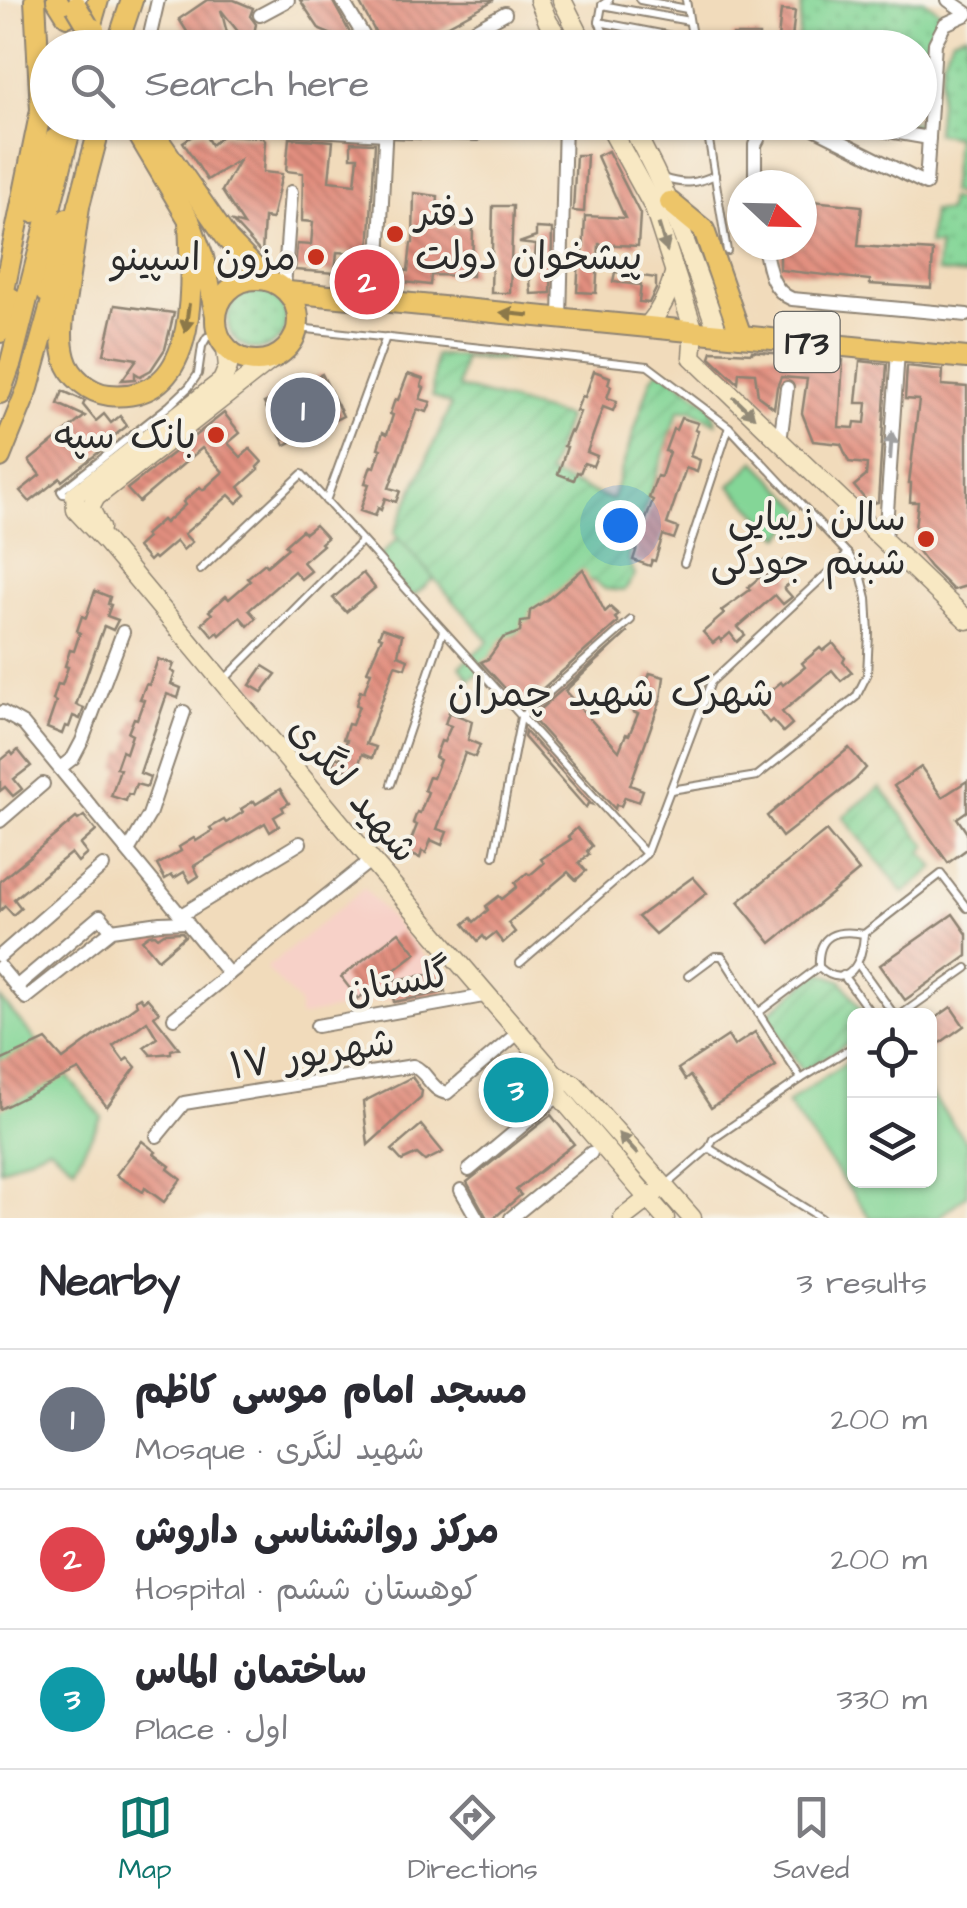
<!DOCTYPE html>
<html lang="en">
<head>
<meta charset="utf-8">
<style>
	:root { --surface:#fff; --page:#f7f7f7; --text:#2b2b33; --muted:#7c7c81; --line:#e1e1e2; --accent:#0f766e }
	body { margin:0; font-family:"Architects Daughter","Playpen Sans Arabic",sans-serif; background:var(--page); color:var(--text) }
	.controls { position:absolute; right:30px; bottom:30px; display:grid; overflow:hidden; border-radius:15px; box-shadow:0 2px 8px #0004 }
	.controls button { width:90px; height:90px; display:grid; place-items:center; padding:0; border:0; border-bottom:2px solid var(--line); background:var(--surface); color:var(--text); font:50px sans-serif }
	.compass { position:absolute; left:727px; top:170px; width:90px; height:90px; border-radius:50%; background:var(--surface); box-shadow:0 2px 8px #0004; rotate:112deg }
	.you { position:absolute; left:620px; top:525px; width:35px; height:35px; margin:-25px; border:8px solid #fff; border-radius:50%; background:#1a73e8; box-shadow:0 0 0 15px #1a73e833 }
	.badge { display:grid; place-items:center; width:65px; height:65px; border-radius:50%; background:var(--accent); color:#fff; font-size:32px; font-weight:700 }
	.pin { position:absolute; translate:-50% -50%; border:5px solid #fff; box-shadow:0 2px 10px #0006 }
	.list { margin:0; padding:0; list-style:none }
	h2 { display:flex; justify-content:space-between; align-items:center; height:130px; margin:0; padding:0 40px; font-size:42px }
	h2 small { font-size:32px; font-weight:400; color:var(--muted) }
	.list li { display:grid; grid-template-columns:65px 1fr auto; gap:30px; align-items:center; box-sizing:border-box; height:140px; padding:0 40px; border-top:2px solid var(--line) }
	.list b { display:block; font-size:38px; white-space:nowrap }
	.list p { margin:0; font-size:32px; white-space:nowrap; color:var(--muted) }
	.list em { font-size:32px; font-style:normal; color:var(--muted) }
	.icon { flex:none; width:55px; height:55px; fill:none; stroke:currentColor; stroke-width:2; stroke-linecap:round; stroke-linejoin:round }
	.map { position:relative; flex:none; width:967px; height:1218px; overflow:hidden }
	.search { position:absolute; background:var(--surface); box-shadow:0 2px 8px #0004; left:30px; right:30px; top:30px; height:110px; display:flex; align-items:center; gap:25px; box-sizing:border-box; padding:0 35px; border-radius:55px; color:var(--muted); font-size:38px }
	.sheet { height:550px; background:var(--surface) }
	nav { display:flex; justify-content:space-around; align-items:center; box-sizing:border-box; height:140px; border-top:2px solid var(--line); background:var(--surface); font-size:28px; color:var(--muted) }
	nav a { display:grid; justify-items:center; gap:5px }
	nav .on { color:var(--accent) }
	.map>svg:first-child { display:block }
</style>
</head>
<body>
<div class="map">
<svg width="967" height="1218" viewBox="0 0 967 1218">
	<defs>
		<pattern id="grass-dots" width="8" height="8" patternUnits="userSpaceOnUse" patternTransform="scale(2.5)"><rect width="8" height="8" fill="#84d697"/><path d="M2 2h.1M6 6h.1" fill="none" stroke="#72b882" stroke-width="1.8" stroke-linecap="round"/></pattern>
		<pattern id="park-tufts" width="24" height="20" patternUnits="userSpaceOnUse" patternTransform="scale(2.5)"><rect width="24" height="20" fill="#84d697"/><path d="M3 7l-1-3M5 7V3M7 7l1-3M15 17l-1-3M17 17v-4M19 17l1-3" fill="none" stroke="#72b882"/></pattern>
		<pattern id="garden-furrows" width="10" height="10" patternUnits="userSpaceOnUse" patternTransform="scale(2.5)"><rect width="10" height="10" fill="#84d697"/><path d="M-1 1l2-2M0 10L10 0M9 11l2-2" fill="none" stroke="#72b882"/></pattern>
		<pattern id="building-back-hatch" width="6" height="6" patternUnits="userSpaceOnUse" patternTransform="scale(2.5)"><rect width="6" height="6" fill="#e28f7f"/><path d="M-1 5l2 2M0 0l6 6M5-1l2 2" fill="none" stroke="#b77568"/></pattern>
	</defs>
	<rect width="100%" height="100%" fill="#f7f3e8"/>
	<filter id="ink" filterUnits="userSpaceOnUse"><feTurbulence type="fractalNoise" baseFrequency=".01" numOctaves="2"/><feDisplacementMap in="SourceGraphic" scale="20" xChannelSelector="R" yChannelSelector="G"/><feConvolveMatrix kernelMatrix="1 2 1 2 8 2 1 2 1" color-interpolation-filters="sRGB"/></filter>
	<filter id="wash" filterUnits="userSpaceOnUse"><feTurbulence type="fractalNoise" baseFrequency=".0048" numOctaves="4" result="noise"/><feDisplacementMap in="SourceGraphic" scale="40" xChannelSelector="R" yChannelSelector="G"/><feGaussianBlur stdDeviation="2.25" result="paint"/><feColorMatrix in="noise" values="0 0 0 0 0 0 0 0 0 0 0 0 0 0 0 0 0 1.4 0 .05"/><feComposite in="paint" operator="in"/></filter>
	<g filter="url(#wash)">
		<rect width="100%" height="100%" fill="#f1dbbb"/>
		<polygon fill="#f7d1c8" points="364,888 437,971 441,988 299,1017 299,1003 266,968"/>
		<g fill="url(#grass-dots)" stroke="#588061" stroke-width="2.5">
			<polygon points="788,0 924,0 945,15 933,32 926,49 919,131 870,123 920,122 920,48 849,48 841,44 838,47 798,47 802,2"/>
			<polygon points="967,33 967,195 950,193 956,137 936,133 943,60 952,38"/>
			<polygon points="949,199 967,202 967,275 937,272 939,245 928,245 932,211 947,211"/>
			<circle cx="257" cy="320" r="29"/>
		</g>
		<polygon fill="url(#park-tufts)" stroke="#588061" stroke-width="2.5" points="408,528 460,555 415,595 407,595 379,557"/>
		<g fill="url(#garden-furrows)" stroke="#588061" stroke-width="2.5">
			<polygon points="435,355 509,356 510,360 463,358 458,387 567,417 548,474 612,500 651,379 660,368 711,405 716,423 691,410 679,410 628,557 635,575 624,591 605,589 591,580 470,680 460,666 489,641 394,533 451,405 432,396"/>
			<polygon points="880,787 927,846 922,852 935,868 904,893 843,817"/>
			<polygon points="820,972 842,981 865,1015 854,1016 854,1039 803,1072 766,1015"/>
		</g>
		<g fill="#84d697" stroke="#588061" stroke-width="2.5">
			<polygon points="755,461 806,512 781,537 730,486"/>
			<polygon points="0,998 102,1117 74,1167 49,1147 0,1170"/>
			<polygon points="854,1057 854,1180 930,1180 930,1093 967,1143 967,1195 937,1218 870,1218 787,1103"/>
		</g>
		<g id="blocks">
			<g fill="url(#building-back-hatch)">
				<polygon points="207,0 234,0 253,8 250,16 256,24 251,48 221,10 231,48 172,48 191,38 179,19"/>
				<polygon points="300,0 332,0 350,33 347,41 320,30"/>
				<polygon points="358,0 494,0 407,48 384,48"/>
				<polygon points="781,10 795,11 791,48 777,48"/>
				<polygon points="733,35 759,35 759,48 732,48"/>
				<polygon points="197,133 204,133 211,145 223,135 262,137 265,141 263,172 282,174 272,219 264,218 262,254 233,222 244,225 222,191 239,160 207,180 183,142"/>
				<polygon points="289,138 333,141 329,181 355,184 358,157 351,157 351,142 375,143 369,254 337,252 335,273 295,270 297,244 311,245 313,222 302,221 303,173 286,171"/>
				<polygon points="608,151 640,214 638,246 599,244 596,293 577,292 579,257 583,257 585,216 625,218 597,156"/>
				<polygon points="576,155 587,155 584,212 573,211"/>
				<polygon points="414,193 438,196 436,226 473,227 472,276 431,275 430,285 395,281 396,269 408,271 411,243 413,243"/>
				<polygon points="802,200 862,206 858,246 933,251 931,288 870,284 870,280 780,270 780,245 802,245"/>
				<polygon points="493,206 513,206 510,293 491,293"/>
				<polygon points="536,228 552,229 551,293 531,294 530,280 532,268 534,268 536,245 519,243 536,237"/>
				<polygon points="615,272 656,278 656,289 649,303 639,302 641,285 613,282"/>
				<polygon points="115,305 174,313 165,349 151,370 140,376 135,373 135,379 122,380 137,359 104,354"/>
				<polygon points="712,351 752,353 752,351 843,360 839,427 854,428 855,422 865,423 867,403 856,403 860,361 887,364 878,502 869,504 854,486 866,476 867,464 849,462 841,444 813,441 802,413 807,379 781,377 777,387 774,408 758,396 755,373 739,372 738,383 710,357"/>
				<polygon points="907,366 943,370 942,385 967,387 967,576 966,586 953,590 930,567 913,545 918,502 910,502 911,483 909,483 919,400 905,399"/>
				<polygon points="594,371 610,377 608,384 611,386 607,398 617,401 613,411 603,407 587,452 597,456 593,466 584,463 580,473 577,472 574,480 558,474 567,447 564,446 570,431 572,432 580,412 576,411 582,396 585,397"/>
				<polygon points="322,374 343,416 285,445 264,403"/>
				<polygon points="408,374 423,379 421,386 424,388 420,399 431,402 427,412 417,409 389,488 400,491 396,502 385,498 381,510 378,508 375,516 360,511 369,484 365,483 371,466 375,467 381,449 378,448 383,432 387,434 393,415 390,414 395,399 398,400"/>
				<polygon points="63,391 85,401 83,405 96,421 104,414 111,423 120,416 127,426 101,446 103,449 62,481 60,478 30,502 20,491 40,475 29,461 85,416 58,404"/>
				<polygon points="224,413 240,433 228,443 241,457 250,449 262,462 257,467 259,469 239,487 246,495 237,503 229,495 184,534 192,542 183,550 176,541 155,559 153,557 149,561 137,547 147,538 145,535 162,520 165,523 185,505 183,502 200,487 203,490 223,472 202,448 139,502 127,489"/>
				<polygon points="681,418 698,423 695,430 698,431 690,456 700,460 697,472 686,468 667,524 678,528 674,539 663,535 655,561 652,560 650,566 633,560 637,548 633,546 641,524 644,525 653,500 649,498 657,476 661,477 669,452 665,451 673,429 676,430"/>
				<polygon points="315,525 327,538 321,543 323,545 303,562 311,571 301,579 294,571 249,610 256,618 248,626 240,617 220,635 218,632 213,636 202,623 212,614 209,611 226,596 229,599 250,581 247,578 265,563 267,566 288,548 285,545 302,530 305,533"/>
				<polygon points="785,560 796,572 790,577 793,580 784,588 792,597 783,604 775,595 738,627 745,635 737,642 730,633 721,641 719,638 713,643 703,632 724,614 721,611 750,590 748,587 761,576 763,579"/>
				<polygon points="583,569 605,612 610,607 619,615 615,618 618,622 522,707 481,662 488,659 503,638 520,632 521,622 529,621 530,611 548,599"/>
				<polygon points="363,573 375,588 346,612 333,598"/>
				<polygon points="95,591 110,597 108,604 111,605 107,616 118,620 113,630 104,626 76,705 84,708 80,719 73,716 69,727 65,726 62,734 47,728 56,702 53,700 58,684 62,685 68,667 65,666 70,650 74,651 80,633 77,631 82,616 86,618"/>
				<polygon points="382,628 402,635 398,655 408,659 405,668 395,665 366,744 376,747 372,758 362,754 358,767 354,765 352,772 333,765 336,757 340,759 347,740 343,739 348,724 352,725 359,706 356,705 360,691 364,692 371,672 367,671 382,637 379,636"/>
				<polygon points="628,632 565,691 619,751 626,734 629,735 638,714 633,712 638,698 641,698 650,673 664,677 661,699 630,785 643,790 639,802 625,797 621,806 616,805 615,809 531,717"/>
				<polygon points="833,643 845,658 843,662 852,672 841,681 832,670 782,712 792,724 783,732 772,720 769,723 757,708 767,699 764,696 781,682 783,685 805,667 802,663 820,648 823,651"/>
				<polygon points="158,659 174,664 171,671 175,673 171,684 181,688 178,698 167,694 140,773 150,777 147,787 136,784 132,795 128,794 126,801 111,796 120,769 116,768 122,751 126,753 132,735 128,733 134,718 137,719 144,700 140,699 146,684 149,685"/>
				<polygon points="263,666 276,674 262,692 250,685"/>
				<polygon points="449,712 472,721 468,740 480,745 475,757 465,753 437,829 447,832 442,845 431,840 426,853 422,851 420,858 406,853 417,825 413,823 417,812 420,813 428,792 424,790 429,777 433,778 440,760 435,757 441,741 444,742 451,726 445,724"/>
				<polygon points="525,731 591,804 588,803 586,808 524,737"/>
				<polygon points="849,748 866,768 855,780 782,837 767,816"/>
				<polygon points="18,750 31,766 14,779 22,789 13,796 5,787 0,791 0,761 11,752 13,755"/>
				<polygon points="921,767 942,797 967,781 967,811 957,818 967,833 967,849 948,863 894,786"/>
				<polygon points="280,789 289,803 282,807 284,811 274,817 279,826 270,832 265,823 194,866 199,876 190,882 184,872 174,878 172,875 165,879 157,865 181,851 179,847 194,838 196,841 212,831 210,828 224,820 226,823 243,812 241,809 254,801 256,804"/>
				<polygon points="84,816 96,831 80,845 87,854 78,862 71,853 14,899 21,908 13,915 5,906 0,911 0,881 76,818 78,820"/>
				<polygon points="577,828 592,846 587,851 589,854 579,863 586,871 576,880 568,872 508,923 515,932 503,943 495,933 486,940 483,936 478,941 464,924 471,918 474,922 488,910 486,906 499,896 502,899 517,887 515,883 527,873 530,875 544,863 541,859 571,839 568,836"/>
				<polygon points="826,831 859,871 771,943 738,902"/>
				<polygon points="693,877 707,893 655,934 638,917"/>
				<polygon points="953,914 967,934 967,956 905,1000 880,965"/>
				<polygon points="182,932 185,936 158,959 142,940 149,935 155,934 158,937 164,933"/>
				<polygon points="399,932 416,953 358,999 341,977"/>
				<polygon points="441,972 445,992 394,1002 390,981"/>
				<polygon points="140,997 143,1001 147,998 159,1012 154,1016 179,1048 171,1050 171,1053 151,1055 144,1047 157,1038 147,1021 113,1046 124,1061 128,1058 136,1067 107,1107 79,1070 0,1109 0,1061 46,1040 63,1059 137,1005 135,1000"/>
				<polygon points="951,1007 964,1026 930,1050 930,1022"/>
				<polygon points="755,1032 776,1066 711,1108 690,1076 685,1080 678,1069 728,1036 734,1046"/>
				<polygon points="523,1063 544,1090 508,1117 488,1091"/>
				<polygon points="412,1077 422,1091 421,1097 368,1145 363,1102"/>
				<polygon points="551,1115 574,1144 516,1190 521,1195 494,1218 487,1218 467,1182"/>
				<polygon points="421,1125 443,1152 425,1161 417,1154 402,1161 392,1150"/>
				<polygon points="142,1141 156,1152 154,1154 170,1166 168,1169 181,1179 164,1202 145,1188 143,1192 116,1175"/>
			</g>
		</g>
	</g>
	<g filter="url(#ink)">
		<use href="#blocks" fill-opacity="0" stroke="#8e8373" stroke-width="2.5"/>
		<g fill="none" stroke-linecap="round" stroke-linejoin="round">
			<g stroke="#8e8373" stroke-width="10">
				<g id="service">
					<polyline points="609,0 602,5 599,22 611,48"/>
					<polyline points="640,0 687,9"/>
					<polyline points="686,0 694,48"/>
					<polyline points="602,5 689,21"/>
					<polyline points="599,22 692,40"/>
					<polyline points="606,37 661,48"/>
					<polyline points="706,122 727,251"/>
					<polyline points="385,134 477,137"/>
					<path d="M663,178C683,185 696,184 715,175"/>
					<polyline points="298,328 648,366 729,427 848,554 861,574 867,598 869,633 867,675 856,697 757,776 671,790"/>
					<polyline points="74,495 63,494 61,491 170,405 189,387 198,374 202,346 207,337 213,336 222,342"/>
					<polyline points="326,501 386,337"/>
					<polyline points="684,563 729,427"/>
					<polyline points="200,570 302,474 646,854"/>
					<polyline points="223,681 362,541"/>
					<polyline points="391,784 443,631"/>
					<polyline points="494,856 521,717 631,620"/>
					<polyline points="520,963 646,854 711,682 848,554"/>
					<polyline points="858,964 895,1016"/>
					<path d="M819,967C848,993 863,961 864,934"/>
					<polyline points="843,975 873,1016"/>
					<path d="M758,1013L819,967C817,934 836,929 864,934L941,874L967,908"/>
					<polyline points="899,1016 967,968"/>
					<polyline points="801,1079 854,1046"/>
					<polyline points="709,1148 821,1218"/>
					<polyline points="666,1185 709,1148 713,1139 801,1079 722,956 715,956 688,976"/>
				</g>
			</g>
			<g stroke="#8e8373" stroke-width="16">
				<g id="minor">
					<polyline points="342,0 371,48"/>
					<polyline points="948,0 967,13"/>
					<polyline points="260,15 288,0"/>
					<polyline points="147,48 158,0"/>
					<polyline points="442,48 505,13"/>
					<polyline points="181,122 385,134"/>
					<polyline points="802,122 926,184 935,43 945,24 967,14"/>
					<polyline points="835,122 929,138"/>
					<polyline points="755,185 755,145 767,122"/>
					<path d="M764,245C768,266 770,290 792,299L967,315"/>
					<polyline points="284,288 291,192"/>
					<polyline points="377,300 386,122"/>
					<polyline points="560,318 565,122"/>
					<polyline points="780,442 787,388"/>
					<polyline points="885,541 898,351"/>
					<polyline points="0,713 2,712 23,724 229,974"/>
					<polyline points="60,768 73,758 82,741 123,632"/>
					<polyline points="0,821 43,784"/>
					<polyline points="128,851 149,815 184,712"/>
					<polyline points="181,915 300,843"/>
					<polyline points="0,956 103,866"/>
					<polyline points="0,967 26,998 112,930 160,923 187,922"/>
					<polyline points="16,987 100,916 112,930"/>
					<polyline points="174,1018 371,860"/>
					<polyline points="317,1026 489,995"/>
					<path d="M157,1136L184,1103L413,1066C427,1071 431,1091 447,1093L519,1032"/>
					<polyline points="469,1170 559,1095"/>
					<polyline points="461,1190 477,1218"/>
					<polyline points="511,1218 591,1153"/>
				</g>
			</g>
			<g stroke="#8e8373" stroke-width="21">
				<g id="secondary">
					<polyline points="539,0 548,22 565,48"/>
					<polyline points="562,0 586,48"/>
					<polyline points="607,122 654,208 694,331 692,357 967,620"/>
					<path d="M629,122C668,189 693,261 718,333"/>
					<path d="M647,327C661,310 668,295 674,274"/>
					<polyline points="226,348 228,367 222,381 75,495 76,510 106,542 371,860 555,1074 574,1084 692,1218"/>
					<polyline points="100,528 90,508 96,497 275,357"/>
					<polyline points="555,1074 559,1095 665,1218"/>
					<polyline points="623,1218 654,1194"/>
				</g>
			</g>
			<g stroke="#8e8373" stroke-width="24">
				<g id="primary">
					<polyline points="57,0 67,16"/>
					<polyline points="131,122 189,220 203,257 216,315"/>
					<polyline points="146,122 228,240 266,279"/>
					<polyline points="670,202 704,230 741,336"/>
					<circle cx="257" cy="320" r="41"/>
					<polyline points="288,292 967,358"/>
				</g>
			</g>
			<g stroke="#8e8373" stroke-width="24">
				<g id="trunk">
					<polyline points="86,41 98,0"/>
					<polyline points="116,48 132,0"/>
					<path d="M79,205C76,231 72,256 68,282C65,307 58,333 65,358C70,377 90,393 109,395C203,404 191,281 189,220"/>
					<polyline points="33,212 55,139"/>
					<polyline points="76,217 101,122"/>
					<polyline points="46,292 67,219"/>
					<polyline points="0,310 41,110 35,0"/>
					<polyline points="0,332 11,298"/>
					<polyline points="0,393 11,362 72,122"/>
					<polyline points="0,457 28,388 58,279"/>
				</g>
			</g>
			<use href="#service" stroke="#fff" stroke-width="6"/>
			<use href="#minor" stroke="#fff" stroke-width="12"/>
			<use href="#secondary" stroke="#f8e8c3" stroke-width="18"/>
			<use href="#primary" stroke="#edc569" stroke-width="20"/>
			<use href="#trunk" stroke="#edc569" stroke-width="20"/>
			<g stroke="#8e8373" stroke-width="24" stroke-linecap="butt">
				<polyline id="primary-bridge" points="76,6 101,48"/>
			</g>
			<g stroke="#8e8373" stroke-width="24" stroke-linecap="butt">
				<polyline id="trunk-bridge" points="90,48 94,29"/>
			</g>
			<use href="#primary-bridge" stroke="#edc569" stroke-width="20"/>
			<use href="#trunk-bridge" stroke="#edc569" stroke-width="20"/>
		</g>
		<defs><path id="oneway-solid" d="M-6-.8H1V-3.2L6.5 0L1 3.2V.8H-6Z" transform="scale(2.5)"/></defs>
		<g fill="#928a77">
			<use href="#oneway-solid" transform="translate(663 238) rotate(73)"/>
			<use href="#oneway-solid" transform="translate(744 407) rotate(44)"/>
			<use href="#oneway-solid" transform="translate(628 1144) rotate(-132)"/>
		</g>
		<g fill="#8c784a">
			<use href="#oneway-solid" transform="translate(515 314) rotate(-174)"/>
			<use href="#oneway-solid" transform="translate(187 318) rotate(98)"/>
		</g>
		<use fill="#a0a0a0" href="#oneway-solid" transform="translate(891 446) rotate(-86)"/>
	</g>
	<g fill="#c8321e" stroke="#f7f3e8" stroke-width="4">
		<circle cx="395" cy="234" r="10"/>
		<circle cx="316" cy="257" r="10"/>
		<circle cx="216" cy="435" r="10"/>
		<circle cx="926" cy="539" r="10"/>
	</g>
	<g text-anchor="middle" stroke-width="8" stroke-linejoin="round" paint-order="stroke">
		<rect fill="#f7f3e8" stroke="#686764" stroke-width="2.5" x="774.5" y="312" width="65" height="60" rx="8"/>
		<g font-size="35" font-weight="bold" fill="#2b2b2b">
			<text x="807" y="354">173</text>
		</g>
		<g font-size="38" fill="#2b2b2b" stroke="#f7f3e8" text-anchor="end">
			<text x="415" y="225" text-anchor="start">دفتر<tspan x="415" dy="44">پیشخوان دولت</tspan></text>
			<text x="296" y="270">مزون اسپینو</text>
			<text x="196" y="448">بانک سپه</text>
			<text x="906" y="530">سالن زیبایی<tspan x="906" dy="44">شبنم جودکی</tspan></text>
		</g>
		<g font-size="38" fill="#2b2b2b" stroke="#f7f3e8">
			<text transform="translate(354 789) rotate(50)" y="13">شهید لنگری</text>
			<text transform="translate(398 981) rotate(-10)" y="13">گلستان</text>
			<text transform="translate(312 1053) rotate(-9)" y="13">۱۷ شهریور</text>
		</g>
		<g font-size="40" fill="#2b2b2b" stroke="#f7f3e8">
			<text x="611" y="706">شهرک شهید چمران</text>
		</g>
	</g>
</svg>
<div class="controls">
<button><svg class="icon" aria-label="locate" viewBox="0 0 24 24"><circle cx="12" cy="12" r="6"/><path d="M12 2v4M12 18v4M2 12h4M18 12h4"/></svg></button>
<button><svg class="icon" aria-label="layers" viewBox="0 0 24 24"><path d="M12 4l9 5-9 5-9-5zM3 14l9 5 9-5"/></svg></button>
</div>
<svg class="compass" viewBox="-18 -18 36 36"><path d="M0-13l5 13h-10z" fill="#e53935"/><path d="M0 13l5-13h-10z" fill="#7c7c81"/></svg>
<div class="you"></div>
<div class="pin badge" style="left:303px;top:410px;background:#6b7280">1</div>
<div class="pin badge" style="left:367px;top:282px;background:#e0444e">2</div>
<div class="pin badge" style="left:516px;top:1090px;background:#0f9aa8">3</div>
<div class="search"><svg class="icon" aria-label="search" viewBox="0 0 24 24"><circle cx="10" cy="10" r="6"/><path d="M15 15l6 6"/></svg>Search here</div>
</div>
<section class="sheet">
<h2>Nearby<small>3 results</small></h2>
<ul class="list">
<li><span class="badge" style="background:#6b7280">1</span><div><b>مسجد امام موسی کاظم</b><p>Mosque · شهید لنگری</p></div><em>200 m</em></li>
<li><span class="badge" style="background:#e0444e">2</span><div><b>مرکز روانشناسی داروش</b><p>Hospital · کوهستان ششم</p></div><em>200 m</em></li>
<li><span class="badge" style="background:#0f9aa8">3</span><div><b>ساختمان الماس</b><p>Place · اول</p></div><em>330 m</em></li>
</ul>
</section>
<nav>
<a class="on"><svg class="icon" aria-label="map" viewBox="0 0 24 24"><path d="M3 6l6-2 6 2 6-2v14l-6 2-6-2-6 2zM9 4v14M15 6v14"/></svg>Map</a>
<a><svg class="icon" aria-label="directions" viewBox="0 0 24 24"><path d="M12 3l9 9-9 9-9-9zM9 14v-3h6M13 9l2 2-2 2"/></svg>Directions</a>
<a><svg class="icon" aria-label="saved" viewBox="0 0 24 24"><path d="M7 4h10v16l-5-4-5 4z"/></svg>Saved</a>
</nav>
</body>
</html>
